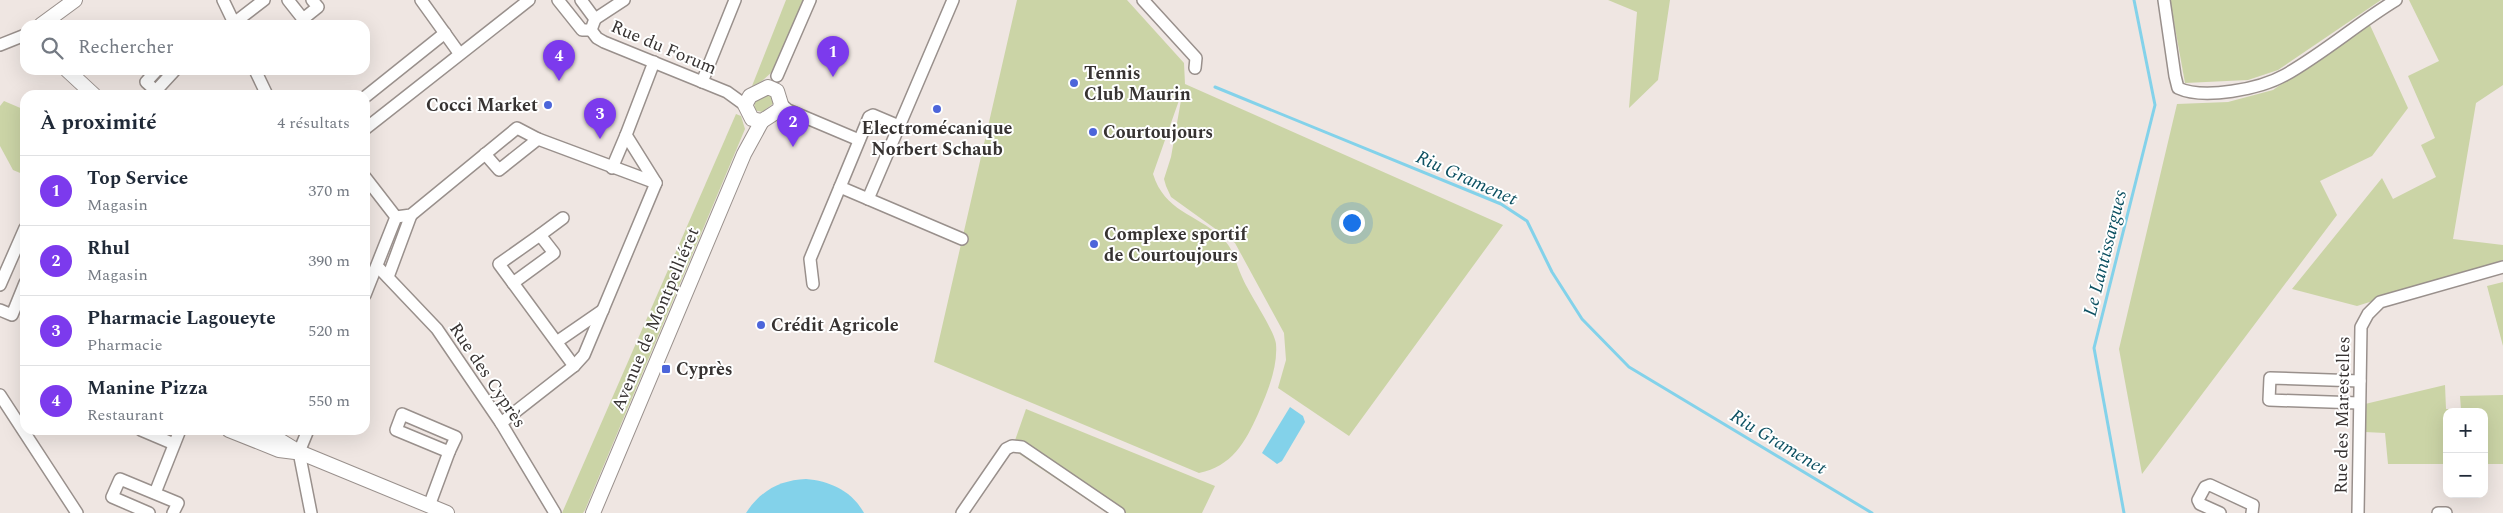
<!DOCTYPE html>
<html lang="fr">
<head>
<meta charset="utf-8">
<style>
	:root { --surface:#fff; --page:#f6f6f7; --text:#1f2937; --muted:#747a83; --line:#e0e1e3; --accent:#7c3aed }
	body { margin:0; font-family:Spectral,serif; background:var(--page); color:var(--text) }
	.controls { position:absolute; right:15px; bottom:15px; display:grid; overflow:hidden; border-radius:10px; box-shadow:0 5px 20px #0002 }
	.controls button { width:45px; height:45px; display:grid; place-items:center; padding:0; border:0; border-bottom:1px solid var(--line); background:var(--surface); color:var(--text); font:25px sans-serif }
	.you { position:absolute; left:1351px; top:222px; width:18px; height:18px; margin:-12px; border:4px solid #fff; border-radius:50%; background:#1a73e8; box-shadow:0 0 0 8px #1a73e833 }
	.badge { display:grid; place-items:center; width:32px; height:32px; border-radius:50%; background:var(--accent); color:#fff; font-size:16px; font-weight:700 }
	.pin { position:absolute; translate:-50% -41px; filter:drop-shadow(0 1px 2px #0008) }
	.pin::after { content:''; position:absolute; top:26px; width:18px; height:15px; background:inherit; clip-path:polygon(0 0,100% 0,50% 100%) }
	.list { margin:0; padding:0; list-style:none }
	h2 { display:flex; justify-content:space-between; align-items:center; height:65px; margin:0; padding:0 20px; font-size:21px }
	h2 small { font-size:16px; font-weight:400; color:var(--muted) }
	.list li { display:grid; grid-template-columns:32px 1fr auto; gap:15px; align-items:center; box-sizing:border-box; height:70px; padding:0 20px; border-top:1px solid var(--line) }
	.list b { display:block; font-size:19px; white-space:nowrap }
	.list p { margin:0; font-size:16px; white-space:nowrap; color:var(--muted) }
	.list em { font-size:16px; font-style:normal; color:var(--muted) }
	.icon { flex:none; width:28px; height:28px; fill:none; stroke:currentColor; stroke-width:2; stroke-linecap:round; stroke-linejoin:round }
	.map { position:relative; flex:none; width:2503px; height:513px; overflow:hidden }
	.search { position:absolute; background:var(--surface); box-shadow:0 5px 20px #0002; left:20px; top:20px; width:350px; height:55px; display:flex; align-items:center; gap:12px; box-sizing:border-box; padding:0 18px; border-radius:15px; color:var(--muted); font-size:19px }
	.panel { position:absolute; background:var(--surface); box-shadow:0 5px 20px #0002; left:20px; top:90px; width:350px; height:345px; border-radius:15px }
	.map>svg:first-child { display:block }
</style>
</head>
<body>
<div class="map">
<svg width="2503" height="513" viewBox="0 0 2503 513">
	<rect width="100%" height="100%" fill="#efe6e2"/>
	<g fill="#cbd4a6">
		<polygon points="786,0 803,0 773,71 762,81 752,86"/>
		<path d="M1017,0H1127L1184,63L1185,84L1503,225L1349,436L1278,388L1286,360L1284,333L1235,243L1171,197L1166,186L1164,179L1171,157L1183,89L1153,174C1165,212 1195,213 1221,237C1234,248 1235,262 1242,277C1248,292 1275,331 1276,344C1278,368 1267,393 1258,414C1245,443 1232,466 1199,473L934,362Z"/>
		<polygon points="1608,0 1670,0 1658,80 1629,108 1637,12"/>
		<polygon points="2170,0 2381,0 2278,70 2248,80 2185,83"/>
		<polygon points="2409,0 2503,0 2503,85 2476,103 2453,239 2503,245 2503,260 2357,306 2292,289 2382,178 2393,199 2436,177 2421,145 2435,138 2408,76 2439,61"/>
		<polygon points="2369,23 2408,108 2372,156 2320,181 2337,215 2142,474 2119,349 2177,104 2228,102 2273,90"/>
		<polygon points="766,95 771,96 774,103 762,112 754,110 755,101"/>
		<polygon points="4,101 25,110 25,175 13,170 0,146 0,106"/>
		<polygon points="736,114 741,116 745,129 585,510 583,513 562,513"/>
		<polygon points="2503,282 2503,346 2487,286"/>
		<polygon points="2445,385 2446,409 2461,409 2460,396 2503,395 2503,464 2484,464 2484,412 2447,412 2447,464 2388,464 2385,433 2365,432 2365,404"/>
		<polygon points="1026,409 1215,486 1202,513 1107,513 1012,449"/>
	</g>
	<g fill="#83d2ea">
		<polygon points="1290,407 1303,416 1305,422 1282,461 1277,464 1262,453"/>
		<path d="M806,479C830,481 852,491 864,513H746C760,491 780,480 806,479Z"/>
	</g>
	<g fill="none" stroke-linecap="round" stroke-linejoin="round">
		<g stroke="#83d2ea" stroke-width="3">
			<polyline points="1215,87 1501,204 1527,221 1552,272 1582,319 1629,367 1872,513"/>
			<polyline points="2124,513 2094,348 2155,105 2134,0"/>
		</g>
		<g stroke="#99908c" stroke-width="14">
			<g id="minor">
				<polyline points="223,0 235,25"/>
				<polyline points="288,0 303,19 318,7 312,0"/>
				<polyline points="421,0 459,53"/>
				<polyline points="558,0 582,30 591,30 595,19 581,0"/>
				<polyline points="1143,0 1196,58 1195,68"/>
				<path d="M2164,0L2175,76L2178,88C2204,100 2260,89 2285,75C2324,53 2358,23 2396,0"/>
				<polyline points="595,19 624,0"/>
				<polyline points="234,23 264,0"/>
				<polyline points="591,30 597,38 604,42 727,92 745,105"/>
				<polyline points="0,45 25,35"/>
				<polyline points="255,70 267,95"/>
				<polyline points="777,76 810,0"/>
				<polyline points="702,82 735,0"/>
				<polyline points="156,91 146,82 157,70"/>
				<polyline points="152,95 175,70"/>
				<polyline points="365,97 445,33"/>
				<polyline points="781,104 788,110 859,140"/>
				<polyline points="899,126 873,115 869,117 840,187 962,239"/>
				<polyline points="365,129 529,0"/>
				<polyline points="485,154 499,170 538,139"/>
				<polyline points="612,168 626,135"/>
				<polyline points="365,177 396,217"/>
				<polyline points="868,199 953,0"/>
				<polyline points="396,217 411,215 517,128 538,139 656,183"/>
				<polygon points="540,235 554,253 513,283 499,264"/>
				<polyline points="540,235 563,218"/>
				<polyline points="378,267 437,329 501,423 555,513"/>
				<polyline points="388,277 411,215"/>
				<polyline points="513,283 574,366"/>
				<polyline points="813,284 810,259 840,187"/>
				<polyline points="0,285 25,228"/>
				<polyline points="365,295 396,217"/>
				<polyline points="0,310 12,315 25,283"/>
				<polyline points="558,341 603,310"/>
				<polyline points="0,395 77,513"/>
				<polyline points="2359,403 2269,400 2270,378 2360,381"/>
				<polygon points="402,414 456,437 449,452 396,430"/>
				<polyline points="501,423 574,366 584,355 656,183 626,135 654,62"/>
				<polyline points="141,430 174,444"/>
				<polyline points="308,430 299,452 311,513"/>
				<polyline points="155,493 180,430"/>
				<polyline points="429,506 449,452"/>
				<polyline points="149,513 112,497 120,479 178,503 173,513"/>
				<polyline points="962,513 1006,449 1012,446 1022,447 1119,513"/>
				<polyline points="2220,513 2200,504 2198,500 2205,487 2210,485 2253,505 2252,513"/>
				<polyline points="2358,513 2361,327 2368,314 2380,302 2503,267"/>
				<polyline points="2438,513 2446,513"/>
			</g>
		</g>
		<g stroke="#99908c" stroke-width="16">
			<g id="tertiary">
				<polyline points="41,25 75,0"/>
				<polyline points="67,70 94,95"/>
				<polygon points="768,87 777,91 781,104 779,110 762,121 752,119 745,105 750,96"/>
				<polyline points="229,430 279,450 295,452"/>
				<polyline points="255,430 281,441 299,452 447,513"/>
				<polyline points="593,513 744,154 762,121"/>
			</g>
		</g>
		<use href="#minor" stroke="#fff" stroke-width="11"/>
		<use href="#tertiary" stroke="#fff" stroke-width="14"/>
	</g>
	<g fill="#4c65da" stroke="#fff" stroke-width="2">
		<circle cx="1074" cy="83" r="5"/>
		<circle cx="548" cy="105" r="5"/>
		<circle cx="937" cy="109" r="5"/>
		<circle cx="1093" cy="132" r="5"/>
		<circle cx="1094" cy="244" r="5"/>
		<circle cx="761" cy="325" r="5"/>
		<rect x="661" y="364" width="10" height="10" rx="2.5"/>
	</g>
	<g text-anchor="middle" stroke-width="4" stroke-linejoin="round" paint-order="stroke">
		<g font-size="18" fill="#373332" stroke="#fff">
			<text transform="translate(664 47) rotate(23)" y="6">Rue du Forum</text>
			<text transform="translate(655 319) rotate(-67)" y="6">Avenue de Montpelliéret</text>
			<text transform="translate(488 375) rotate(56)" y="6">Rue des Cyprès</text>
			<text transform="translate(2342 415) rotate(-89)" y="6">Rue des Marestelles</text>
		</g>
		<g font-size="18" font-weight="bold" fill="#373332" stroke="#fff" text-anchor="start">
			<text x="1084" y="79">Tennis<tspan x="1084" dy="21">Club Maurin</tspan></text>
			<text x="538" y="111" text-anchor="end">Cocci Market</text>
			<text x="937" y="134" text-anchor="middle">Electromécanique<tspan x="937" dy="21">Norbert Schaub</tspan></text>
			<text x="1103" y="138">Courtoujours</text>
			<text x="1104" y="240">Complexe sportif<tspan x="1104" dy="21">de Courtoujours</tspan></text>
			<text x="771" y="331">Crédit Agricole</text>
			<text x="676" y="375">Cyprès</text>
		</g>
		<g font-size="19" font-style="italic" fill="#0d5162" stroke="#fff">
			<text transform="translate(1467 177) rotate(24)" y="7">Riu Gramenet</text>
			<text transform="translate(2104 253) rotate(-76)" y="7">Le Lantissargues</text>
			<text transform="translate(1779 441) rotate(31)" y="7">Riu Gramenet</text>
		</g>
	</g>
</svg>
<div class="controls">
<button>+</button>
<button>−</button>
</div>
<div class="you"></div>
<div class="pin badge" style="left:833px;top:77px">1</div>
<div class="pin badge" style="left:793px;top:147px">2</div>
<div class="pin badge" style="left:600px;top:139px">3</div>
<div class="pin badge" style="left:559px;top:81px">4</div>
<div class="search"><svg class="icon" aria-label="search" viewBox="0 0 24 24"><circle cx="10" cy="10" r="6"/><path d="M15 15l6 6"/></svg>Rechercher</div>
<section class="panel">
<h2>À proximité<small>4 résultats</small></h2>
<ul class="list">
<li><span class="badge">1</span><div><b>Top Service</b><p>Magasin</p></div><em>370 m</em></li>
<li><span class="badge">2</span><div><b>Rhul</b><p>Magasin</p></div><em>390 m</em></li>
<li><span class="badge">3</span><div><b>Pharmacie Lagoueyte</b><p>Pharmacie</p></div><em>520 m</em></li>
<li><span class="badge">4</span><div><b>Manine Pizza</b><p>Restaurant</p></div><em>550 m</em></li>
</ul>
</section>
</div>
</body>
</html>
